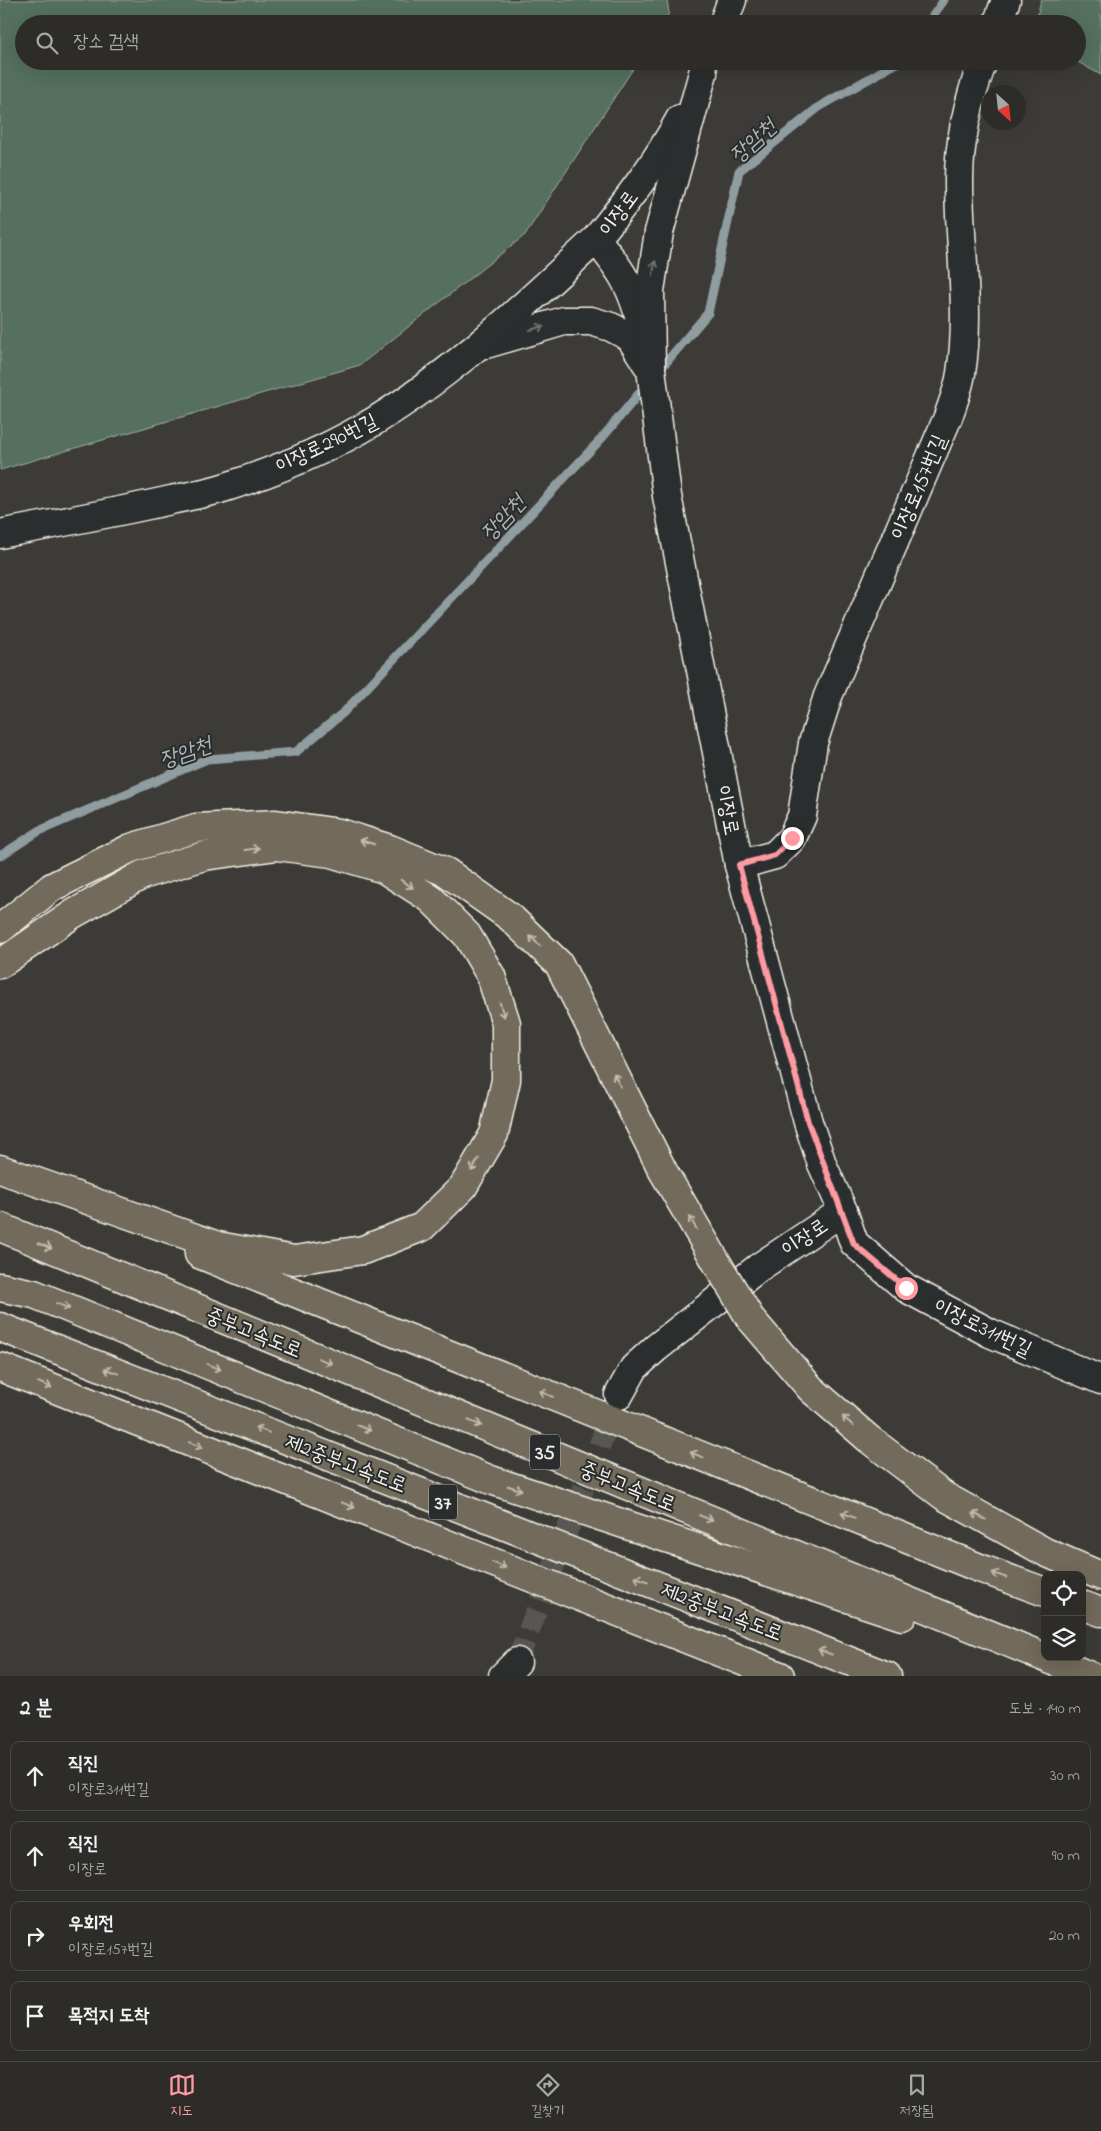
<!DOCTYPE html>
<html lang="ko">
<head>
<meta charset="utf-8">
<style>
	:root { --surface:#2d2c29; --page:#353431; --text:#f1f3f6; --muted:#a7a7a8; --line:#484846; --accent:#ff9aa2 }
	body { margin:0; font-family:"Indie Flower","Poor Story",sans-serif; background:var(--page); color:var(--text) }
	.controls { position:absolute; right:15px; bottom:15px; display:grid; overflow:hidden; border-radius:10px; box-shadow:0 5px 20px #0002 }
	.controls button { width:45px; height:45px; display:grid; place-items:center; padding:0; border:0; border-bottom:1px solid var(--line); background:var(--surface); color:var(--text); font:25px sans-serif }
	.compass { position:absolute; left:981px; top:85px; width:45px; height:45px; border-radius:50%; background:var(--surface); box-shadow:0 5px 20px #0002; rotate:153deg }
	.stop { position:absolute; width:15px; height:15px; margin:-11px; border:4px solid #ff9aa2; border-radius:50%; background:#fff }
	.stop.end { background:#ff9aa2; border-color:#fff; box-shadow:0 1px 5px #0008 }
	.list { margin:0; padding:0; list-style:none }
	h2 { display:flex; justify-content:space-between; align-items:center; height:65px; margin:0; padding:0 20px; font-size:21px }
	h2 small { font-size:16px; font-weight:400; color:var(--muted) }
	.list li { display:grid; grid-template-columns:32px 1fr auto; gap:15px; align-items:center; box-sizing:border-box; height:70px; margin:0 10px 10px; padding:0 10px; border:1px solid var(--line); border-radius:10px }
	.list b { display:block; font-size:19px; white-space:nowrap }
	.list p { margin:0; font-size:16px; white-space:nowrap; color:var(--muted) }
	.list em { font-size:16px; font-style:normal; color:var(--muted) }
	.icon { flex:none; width:28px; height:28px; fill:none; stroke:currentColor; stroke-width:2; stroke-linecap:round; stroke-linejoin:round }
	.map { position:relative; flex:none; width:1101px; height:1676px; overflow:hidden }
	.search { position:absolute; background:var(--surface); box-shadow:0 5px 20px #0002; left:15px; right:15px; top:15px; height:55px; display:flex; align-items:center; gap:12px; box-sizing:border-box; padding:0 18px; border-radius:28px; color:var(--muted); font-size:19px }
	.sheet { height:385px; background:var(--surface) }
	nav { display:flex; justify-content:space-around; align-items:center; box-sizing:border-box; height:70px; border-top:1px solid var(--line); background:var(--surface); font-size:14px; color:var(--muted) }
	nav a { display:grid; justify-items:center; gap:2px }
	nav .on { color:var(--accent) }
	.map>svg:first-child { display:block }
</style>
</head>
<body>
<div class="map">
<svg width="1101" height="1676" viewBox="0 0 1101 1676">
	<rect width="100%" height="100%" fill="#3c3b37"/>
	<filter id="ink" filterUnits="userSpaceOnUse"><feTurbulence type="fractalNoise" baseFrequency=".02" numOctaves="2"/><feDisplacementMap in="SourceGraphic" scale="10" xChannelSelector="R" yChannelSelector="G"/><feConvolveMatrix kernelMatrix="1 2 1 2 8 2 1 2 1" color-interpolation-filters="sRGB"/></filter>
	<g filter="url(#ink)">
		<g fill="#556f5e" stroke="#a4b0a3">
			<polygon points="0,0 667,0 669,13 662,24 24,24 24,61 638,61 525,235 360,365 0,470"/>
			<polygon points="1041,0 1101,0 1101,75 1076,61 1077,24 1035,24"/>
		</g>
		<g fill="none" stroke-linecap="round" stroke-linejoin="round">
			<g stroke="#8f9ca0" stroke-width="9">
				<polyline points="927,24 944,0"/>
				<polyline points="657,373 708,313 739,171 819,107 900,61"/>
				<polyline points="0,856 39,831 207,759 296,752 344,712 602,438 647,384"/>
			</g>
			<polyline stroke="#585652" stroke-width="22" stroke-dasharray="22 11" stroke-linecap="butt" points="517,1662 615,1405"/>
			<g stroke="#f4f1e8" stroke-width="31">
				<g id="tertiary">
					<polyline points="723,24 732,0"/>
					<polyline points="997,24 1006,0"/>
					<path d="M642,327C633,287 621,270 596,239C627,201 657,162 680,119"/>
					<polyline points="486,344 564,321 591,321 611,327 630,337 647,364"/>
					<path d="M0,534C57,523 114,513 171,500C189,496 208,493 226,487C272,472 319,453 361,429C448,379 523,307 596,239"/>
					<path d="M739,865L775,855L792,838L802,816L813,743L828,696L948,417C953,402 959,388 961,373C971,309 959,244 959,180C959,139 969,99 983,61"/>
					<polyline points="843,1211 854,1243 906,1288 990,1333 1101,1380"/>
					<polyline points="619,1395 634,1368 656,1348 758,1268 843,1211 822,1164 808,1122 739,865 667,496 651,369 650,291 659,232 703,73"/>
					<polyline points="503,1676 517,1662"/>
				</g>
			</g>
			<g stroke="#f4f1e8" stroke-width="31">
				<g id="motorway">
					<polyline points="0,929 52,887 131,848 196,828 276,824 340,833 390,849 446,872 510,917 559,964 663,1171 718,1265"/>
					<polyline points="0,964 73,914 142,875 204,856 277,846 331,853 384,869 431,899 467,935 491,976 506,1023 506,1080 494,1134 463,1187 422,1227 363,1250 294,1260 218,1246 0,1169"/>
					<polyline points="0,1227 1090,1676"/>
					<polyline points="199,1254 982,1569 1045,1592"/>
					<polyline points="0,1287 34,1294 491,1480 902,1616"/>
					<polyline points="750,1318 811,1389 870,1440 944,1496 1045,1552 1101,1576"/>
					<polyline points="0,1327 887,1676"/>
					<polyline points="0,1367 780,1676"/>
					<polyline points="1082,1605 1101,1612"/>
				</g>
			</g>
			<use href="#tertiary" stroke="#2a2d2e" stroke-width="28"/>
			<use href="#motorway" stroke="#726b5a" stroke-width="28"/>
			<g stroke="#f4f1e8" stroke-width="31" stroke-linecap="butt">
				<polyline id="motorway-bridge" points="718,1265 750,1318"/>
			</g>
			<use href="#motorway-bridge" stroke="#726b5a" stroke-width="28"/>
		</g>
		<defs><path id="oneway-shaft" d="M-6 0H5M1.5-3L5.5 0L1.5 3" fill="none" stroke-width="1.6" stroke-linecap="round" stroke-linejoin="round" transform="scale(1.25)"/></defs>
		<g stroke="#71726f">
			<use href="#oneway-shaft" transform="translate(654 268) rotate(-81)"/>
			<use href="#oneway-shaft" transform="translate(537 328) rotate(-16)"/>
		</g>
		<g stroke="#c0bbaf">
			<use href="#oneway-shaft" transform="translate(367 842) rotate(-163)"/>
			<use href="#oneway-shaft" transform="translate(252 849) rotate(-8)"/>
			<use href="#oneway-shaft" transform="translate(407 884) rotate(33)"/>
			<use href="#oneway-shaft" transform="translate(535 941) rotate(-135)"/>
			<use href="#oneway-shaft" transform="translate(502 1010) rotate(73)"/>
			<use href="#oneway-shaft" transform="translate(617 1080) rotate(-116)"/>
			<use href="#oneway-shaft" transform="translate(475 1165) rotate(121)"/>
			<use href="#oneway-shaft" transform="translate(693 1223) rotate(-121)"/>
			<use href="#oneway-shaft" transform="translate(45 1246) rotate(22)"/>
			<use href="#oneway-shaft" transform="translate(63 1306) rotate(22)"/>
			<use href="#oneway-shaft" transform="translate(325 1361) rotate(22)"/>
			<use href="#oneway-shaft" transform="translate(214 1367) rotate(22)"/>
			<use href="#oneway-shaft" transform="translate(111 1371) rotate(-159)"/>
			<use href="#oneway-shaft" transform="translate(45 1385) rotate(22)"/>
			<use href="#oneway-shaft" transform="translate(546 1394) rotate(-158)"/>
			<use href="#oneway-shaft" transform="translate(848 1421) rotate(-139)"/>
			<use href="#oneway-shaft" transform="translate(475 1423) rotate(22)"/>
			<use href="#oneway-shaft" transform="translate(364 1428) rotate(22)"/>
			<use href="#oneway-shaft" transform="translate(262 1430) rotate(-159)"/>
			<use href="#oneway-shaft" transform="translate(196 1445) rotate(22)"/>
			<use href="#oneway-shaft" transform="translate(697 1455) rotate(-158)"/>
			<use href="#oneway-shaft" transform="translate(515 1488) rotate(18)"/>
			<use href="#oneway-shaft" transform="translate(348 1505) rotate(22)"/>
			<use href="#oneway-shaft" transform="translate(848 1515) rotate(-158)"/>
			<use href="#oneway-shaft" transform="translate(979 1516) rotate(-151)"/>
			<use href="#oneway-shaft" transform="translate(706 1518) rotate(22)"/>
			<use href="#oneway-shaft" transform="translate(499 1565) rotate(22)"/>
			<use href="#oneway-shaft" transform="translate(999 1575) rotate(-160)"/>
			<use href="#oneway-shaft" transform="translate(641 1579) rotate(-159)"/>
			<use href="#oneway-shaft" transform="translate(825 1652) rotate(-159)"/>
		</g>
	</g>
	<g fill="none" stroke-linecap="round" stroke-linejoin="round" filter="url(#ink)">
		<polyline stroke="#ff9aa2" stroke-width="6" points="792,838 775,855 739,865 808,1122 854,1244 906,1288"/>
	</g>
	<g text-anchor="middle" stroke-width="4" stroke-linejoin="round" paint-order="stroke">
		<g fill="#2a2d2e" stroke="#b7b6b0" stroke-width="1">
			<rect x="530" y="1434.5" width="30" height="35" rx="4"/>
			<rect x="429" y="1484.5" width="28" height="35" rx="4"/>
		</g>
		<g font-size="20" font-weight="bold" fill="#f4f1e8">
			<text x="545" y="1459">35</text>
			<text x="443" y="1509">37</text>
		</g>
		<g font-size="21" fill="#f4f1e8" stroke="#2a2d2e">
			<text transform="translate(618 213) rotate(-54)" y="7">이장로</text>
			<text transform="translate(326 443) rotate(-26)" y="7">이장로290번길</text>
			<text transform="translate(918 487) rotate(-67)" y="7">이장로157번길</text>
			<text transform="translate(728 810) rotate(79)" y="7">이장로</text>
			<text transform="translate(804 1237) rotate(-34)" y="7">이장로</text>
			<text transform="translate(983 1327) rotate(26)" y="7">이장로311번길</text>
			<text transform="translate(254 1332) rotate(22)" y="7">중부고속도로</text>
			<text transform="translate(346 1463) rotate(21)" y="7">제2중부고속도로</text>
			<text transform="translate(628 1486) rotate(22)" y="7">중부고속도로</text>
			<text transform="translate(722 1611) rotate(21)" y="7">제2중부고속도로</text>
		</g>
		<g font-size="22" font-style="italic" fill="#b1b8b8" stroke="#2a2d2e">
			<text transform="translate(752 140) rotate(-42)" y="8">장암천</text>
			<text transform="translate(502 517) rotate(-47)" y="8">장암천</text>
			<text transform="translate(185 751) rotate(-19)" y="8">장암천</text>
		</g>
	</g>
</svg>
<div class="controls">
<button><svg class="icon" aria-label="locate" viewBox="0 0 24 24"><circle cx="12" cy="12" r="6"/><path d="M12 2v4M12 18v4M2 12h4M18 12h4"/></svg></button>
<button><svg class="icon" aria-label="layers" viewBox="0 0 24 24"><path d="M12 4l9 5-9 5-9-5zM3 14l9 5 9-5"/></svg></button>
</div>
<svg class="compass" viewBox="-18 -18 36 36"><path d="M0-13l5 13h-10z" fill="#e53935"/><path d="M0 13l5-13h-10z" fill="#a7a7a8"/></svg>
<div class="stop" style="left:906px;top:1288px"></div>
<div class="stop end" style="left:792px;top:838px"></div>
<div class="search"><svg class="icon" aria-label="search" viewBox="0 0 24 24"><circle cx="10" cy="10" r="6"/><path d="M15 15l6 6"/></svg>장소 검색</div>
</div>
<section class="sheet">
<h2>2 분<small>도보 · 140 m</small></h2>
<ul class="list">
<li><svg class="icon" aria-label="ahead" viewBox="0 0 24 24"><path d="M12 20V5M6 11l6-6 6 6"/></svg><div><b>직진</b><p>이장로311번길</p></div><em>30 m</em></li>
<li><svg class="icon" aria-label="ahead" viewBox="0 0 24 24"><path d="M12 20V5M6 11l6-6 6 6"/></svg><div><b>직진</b><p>이장로</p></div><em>90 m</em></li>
<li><svg class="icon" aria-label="right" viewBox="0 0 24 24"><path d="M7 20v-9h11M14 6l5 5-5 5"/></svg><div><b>우회전</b><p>이장로157번길</p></div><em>20 m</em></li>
<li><svg class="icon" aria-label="arrive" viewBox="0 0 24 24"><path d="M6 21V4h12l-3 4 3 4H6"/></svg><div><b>목적지 도착</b></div></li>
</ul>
</section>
<nav>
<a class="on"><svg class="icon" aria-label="map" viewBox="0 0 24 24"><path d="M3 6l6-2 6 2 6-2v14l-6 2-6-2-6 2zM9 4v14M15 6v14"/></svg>지도</a>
<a><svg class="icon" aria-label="directions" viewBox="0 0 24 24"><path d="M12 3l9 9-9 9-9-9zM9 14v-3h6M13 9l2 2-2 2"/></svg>길찾기</a>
<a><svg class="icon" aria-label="saved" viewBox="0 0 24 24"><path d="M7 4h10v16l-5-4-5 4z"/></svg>저장됨</a>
</nav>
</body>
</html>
